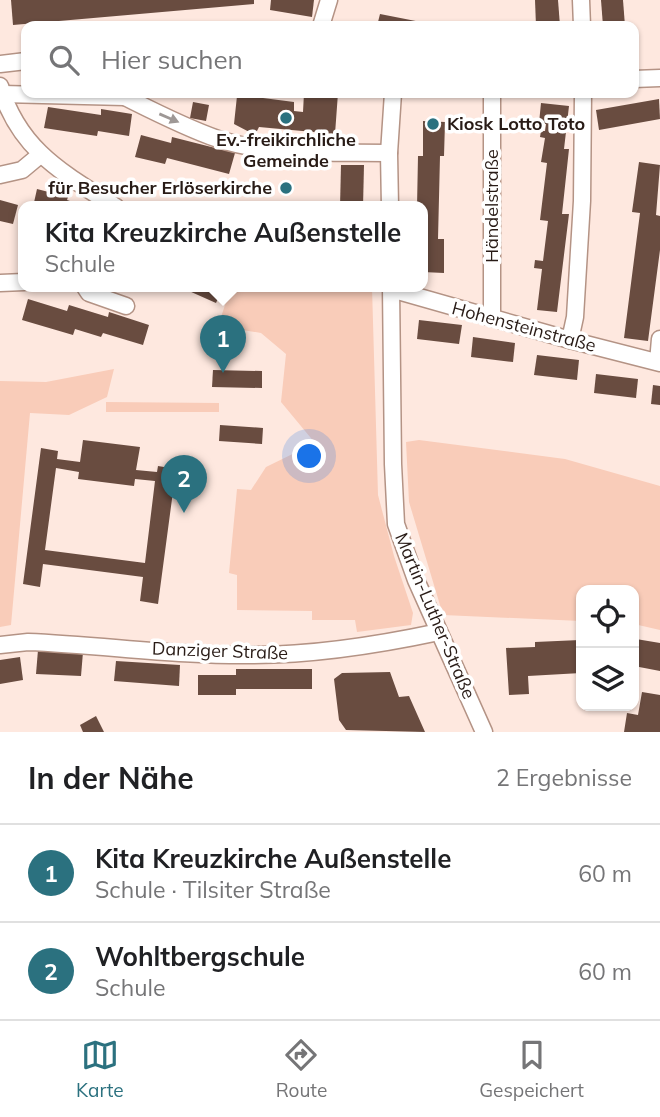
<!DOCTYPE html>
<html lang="de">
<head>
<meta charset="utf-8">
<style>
	:root { --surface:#fff; --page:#f6f6f6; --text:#202124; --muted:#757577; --line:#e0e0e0; --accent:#2b717f }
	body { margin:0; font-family:Mulish,sans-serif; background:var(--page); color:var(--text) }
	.controls { position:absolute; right:21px; bottom:21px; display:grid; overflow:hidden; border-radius:14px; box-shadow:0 2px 5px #0004 }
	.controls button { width:63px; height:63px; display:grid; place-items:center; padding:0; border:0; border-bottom:2px solid var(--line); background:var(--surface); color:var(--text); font:35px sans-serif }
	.you { position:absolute; left:310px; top:457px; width:24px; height:24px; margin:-18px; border:5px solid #fff; border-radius:50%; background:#1a73e8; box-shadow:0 0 0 10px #1a73e833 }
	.badge { display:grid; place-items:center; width:46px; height:46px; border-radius:50%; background:var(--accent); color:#fff; font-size:23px; font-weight:700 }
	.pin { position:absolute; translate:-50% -58px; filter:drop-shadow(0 2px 4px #0008) }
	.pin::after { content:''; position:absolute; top:37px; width:24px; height:21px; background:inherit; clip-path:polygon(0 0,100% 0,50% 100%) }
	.popup { position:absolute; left:18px; top:201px; width:410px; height:91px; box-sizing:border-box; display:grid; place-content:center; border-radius:14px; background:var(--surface); filter:drop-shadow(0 2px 5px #0005); font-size:23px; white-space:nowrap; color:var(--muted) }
	.popup b { font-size:26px; color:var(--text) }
	.popup::after { content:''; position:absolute; left:50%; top:100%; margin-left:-14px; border:14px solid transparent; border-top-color:var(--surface) }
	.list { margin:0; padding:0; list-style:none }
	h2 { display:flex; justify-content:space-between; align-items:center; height:91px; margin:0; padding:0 28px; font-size:30px }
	h2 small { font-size:23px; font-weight:400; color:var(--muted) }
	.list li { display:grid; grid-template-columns:46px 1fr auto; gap:21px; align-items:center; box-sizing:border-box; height:98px; padding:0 28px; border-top:2px solid var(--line) }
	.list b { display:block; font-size:26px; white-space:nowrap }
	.list p { margin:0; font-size:23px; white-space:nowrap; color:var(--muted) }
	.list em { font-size:23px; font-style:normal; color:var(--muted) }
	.icon { flex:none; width:38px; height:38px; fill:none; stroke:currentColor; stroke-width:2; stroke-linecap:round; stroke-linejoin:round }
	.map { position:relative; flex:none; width:660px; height:732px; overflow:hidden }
	.search { position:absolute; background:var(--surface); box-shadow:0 2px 5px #0004; left:21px; right:21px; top:21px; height:77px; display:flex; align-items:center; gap:18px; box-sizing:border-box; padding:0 24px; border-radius:14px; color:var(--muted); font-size:26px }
	.sheet { height:287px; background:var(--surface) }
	nav { display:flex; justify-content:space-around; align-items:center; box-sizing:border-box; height:98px; border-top:2px solid var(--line); background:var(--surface); font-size:19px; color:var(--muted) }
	nav a { display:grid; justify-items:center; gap:4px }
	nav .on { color:var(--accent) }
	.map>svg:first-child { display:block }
</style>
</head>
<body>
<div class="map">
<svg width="660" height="732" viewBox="0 0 660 732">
	<rect width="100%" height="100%" fill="#fee8df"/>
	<g fill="#f9ccb9">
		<polygon points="231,287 372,287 378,495 394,556 413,613 411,625 357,632 355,620 312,620 312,611 237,610 237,575 229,573 237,489 251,490 266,467 315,443 281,402 286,354 261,333 218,326"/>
		<polygon points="114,369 107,397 69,415 30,413 11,625 0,627 0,381 46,382"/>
		<polygon points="106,402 219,403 219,412 106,412"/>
		<polygon points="419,440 565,459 660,486 660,630 634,624 634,590 581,590 581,621 443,615 409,502 406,442"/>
	</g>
	<g fill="#694c40" fill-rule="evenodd">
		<polygon points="11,0 254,0 254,4 13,25"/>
		<polygon points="271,0 314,0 312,17 270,10"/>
		<polygon points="535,0 558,0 560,26 536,26"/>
		<polygon points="601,0 623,0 625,26 603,26"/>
		<polygon points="380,14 436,25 436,26 377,26"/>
		<polygon points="245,93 264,93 263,98 294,102 294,111 303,112 304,93 338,93 335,134 259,127 255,135 234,124 237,96 245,97"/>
		<polygon points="659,99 660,119 599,130 596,110"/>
		<polygon points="193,102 209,105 206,121 190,118"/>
		<polygon points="541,103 569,106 564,149 569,149 562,214 569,214 557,312 537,310 542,269 534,268 535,260 543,261 548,221 540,220 547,163 541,162 545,138 540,137 541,131 545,131 546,124 539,123"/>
		<polygon points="48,107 101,115 101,109 132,114 129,136 98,131 97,136 44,128"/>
		<polygon points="423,121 445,122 444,156 440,156 438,239 444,239 444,273 423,272 423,207 417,207 418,156 423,156"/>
		<polygon points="141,135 171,143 172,137 235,153 229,174 167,158 165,164 135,157"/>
		<polygon points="639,162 660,165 656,215 660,216 660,250 648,341 624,338 640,213 632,212"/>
		<polygon points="341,165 364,165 363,207 340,207"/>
		<polygon points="37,189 68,197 67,200 88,207 33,207"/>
		<polygon points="0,200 18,205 13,224 0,221"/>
		<polygon points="180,287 223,287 216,303"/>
		<polygon points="28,299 67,311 69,305 108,317 109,312 149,325 143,345 103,333 101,337 75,329 73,335 22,320"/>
		<polygon points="419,320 462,325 459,344 417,339"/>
		<polygon points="473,337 515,343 513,362 471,357"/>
		<polygon points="537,355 579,360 577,380 534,375"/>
		<polygon points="213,370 262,371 262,388 212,387"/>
		<polygon points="596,374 638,379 636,398 594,393"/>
		<polygon points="653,385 660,386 660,405 651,404"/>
		<polygon points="220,425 263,428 262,444 219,441"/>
		<path d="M83,440L140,447L136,470L157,472L158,466L176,469L158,604L140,601L143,577L43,564L40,587L23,584L41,448L58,451L57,459L80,462ZM56,468L79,472L78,479L134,486L135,479L155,481L145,563L45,550Z"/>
		<polygon points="636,639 660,643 660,671 634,666"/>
		<polygon points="580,640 581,673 528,676 529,694 509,695 506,648 535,647 535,642"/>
		<polygon points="38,650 83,652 81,676 36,674"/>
		<polygon points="20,657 23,680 0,684 0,660"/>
		<polygon points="116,661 180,665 179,686 114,681"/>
		<polygon points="236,669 312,669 312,689 236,689 236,695 198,695 198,675 236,675"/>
		<polygon points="390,672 399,697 409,696 425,732 346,730 339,720 334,679 342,673"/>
		<polygon points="642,692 660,695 660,732 624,732 627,713 638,715"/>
		<polygon points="96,716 104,732 83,732 80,725"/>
	</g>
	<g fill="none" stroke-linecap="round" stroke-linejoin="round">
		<g stroke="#b49385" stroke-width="19">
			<g id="minor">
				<polyline points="581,0 582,26"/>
				<polyline points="321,26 329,0"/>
				<polyline points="0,64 26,61"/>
				<polyline points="634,79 660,78"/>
				<path d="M0,86C19,150 63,173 116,207"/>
				<path d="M122,93L125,97C155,112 186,128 218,139C269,156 336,152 389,153"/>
				<polyline points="2,94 125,97"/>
				<polyline points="0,175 22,170 40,155"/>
				<polyline points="390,207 389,153 393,93"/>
				<polyline points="0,283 24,282"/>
				<polyline points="85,287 89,293 126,306"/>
				<polyline points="391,287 393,464 396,524 416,580 484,732"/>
				<polyline points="391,289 570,340 660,363"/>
				<polyline points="492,318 492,93"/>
				<polyline points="570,340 575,317 582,201 583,93"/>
				<polyline points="658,362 660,339"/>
				<path d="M0,645L28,642C103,645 178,656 253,655C317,655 378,645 439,632"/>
			</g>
		</g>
		<use href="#minor" stroke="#fff" stroke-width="16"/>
	</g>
	<defs><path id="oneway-solid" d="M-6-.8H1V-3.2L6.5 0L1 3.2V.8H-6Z" transform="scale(1.75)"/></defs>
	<use fill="#9e9896" href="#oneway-solid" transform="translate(169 118) rotate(23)"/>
	<g fill="#2b717f" stroke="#fff" stroke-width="2.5">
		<circle cx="286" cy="118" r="7"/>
		<circle cx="433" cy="124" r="7"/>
		<circle cx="286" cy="188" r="7"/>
	</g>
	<g text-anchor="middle" stroke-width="7" stroke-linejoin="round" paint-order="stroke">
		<g font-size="18" font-weight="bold" fill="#281b16" stroke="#fff" text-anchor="start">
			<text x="447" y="130">Kiosk Lotto Toto</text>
			<text x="286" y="146" text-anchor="middle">Ev.-freikirchliche<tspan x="286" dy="21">Gemeinde</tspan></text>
			<text x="272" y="194" text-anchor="end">für Besucher Erlöserkirche</text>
		</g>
		<g font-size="18" fill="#281b16" stroke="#fff">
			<text transform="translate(492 206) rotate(-90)" y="6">Händelstraße</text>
			<text transform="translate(524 327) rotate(15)" y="6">Hohensteinstraße</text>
			<text transform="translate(435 616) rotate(67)" y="6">Martin-Luther-Straße</text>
			<text transform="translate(220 651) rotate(2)" y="6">Danziger Straße</text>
		</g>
	</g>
</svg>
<div class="controls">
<button><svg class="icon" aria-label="locate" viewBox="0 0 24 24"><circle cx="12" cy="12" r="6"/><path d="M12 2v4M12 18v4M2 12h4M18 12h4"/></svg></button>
<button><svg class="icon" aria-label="layers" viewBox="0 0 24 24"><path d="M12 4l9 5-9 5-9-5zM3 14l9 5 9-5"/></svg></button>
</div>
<div class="you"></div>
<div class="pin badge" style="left:223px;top:373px">1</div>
<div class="popup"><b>Kita Kreuzkirche Außenstelle</b>Schule</div>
<div class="pin badge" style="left:184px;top:513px">2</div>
<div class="search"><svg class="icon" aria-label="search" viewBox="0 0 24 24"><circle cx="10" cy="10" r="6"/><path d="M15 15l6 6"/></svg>Hier suchen</div>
</div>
<section class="sheet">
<h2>In der Nähe<small>2 Ergebnisse</small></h2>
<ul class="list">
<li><span class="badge">1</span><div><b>Kita Kreuzkirche Außenstelle</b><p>Schule · Tilsiter Straße</p></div><em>60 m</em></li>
<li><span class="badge">2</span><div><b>Wohltbergschule</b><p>Schule</p></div><em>60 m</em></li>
</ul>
</section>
<nav>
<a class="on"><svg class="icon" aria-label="map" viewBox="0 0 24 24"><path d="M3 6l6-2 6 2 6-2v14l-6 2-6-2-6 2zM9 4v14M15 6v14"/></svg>Karte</a>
<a><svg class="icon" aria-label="directions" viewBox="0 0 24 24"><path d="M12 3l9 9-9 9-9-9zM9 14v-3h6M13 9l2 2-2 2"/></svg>Route</a>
<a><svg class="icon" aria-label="saved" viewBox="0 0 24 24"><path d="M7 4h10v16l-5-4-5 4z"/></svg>Gespeichert</a>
</nav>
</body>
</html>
